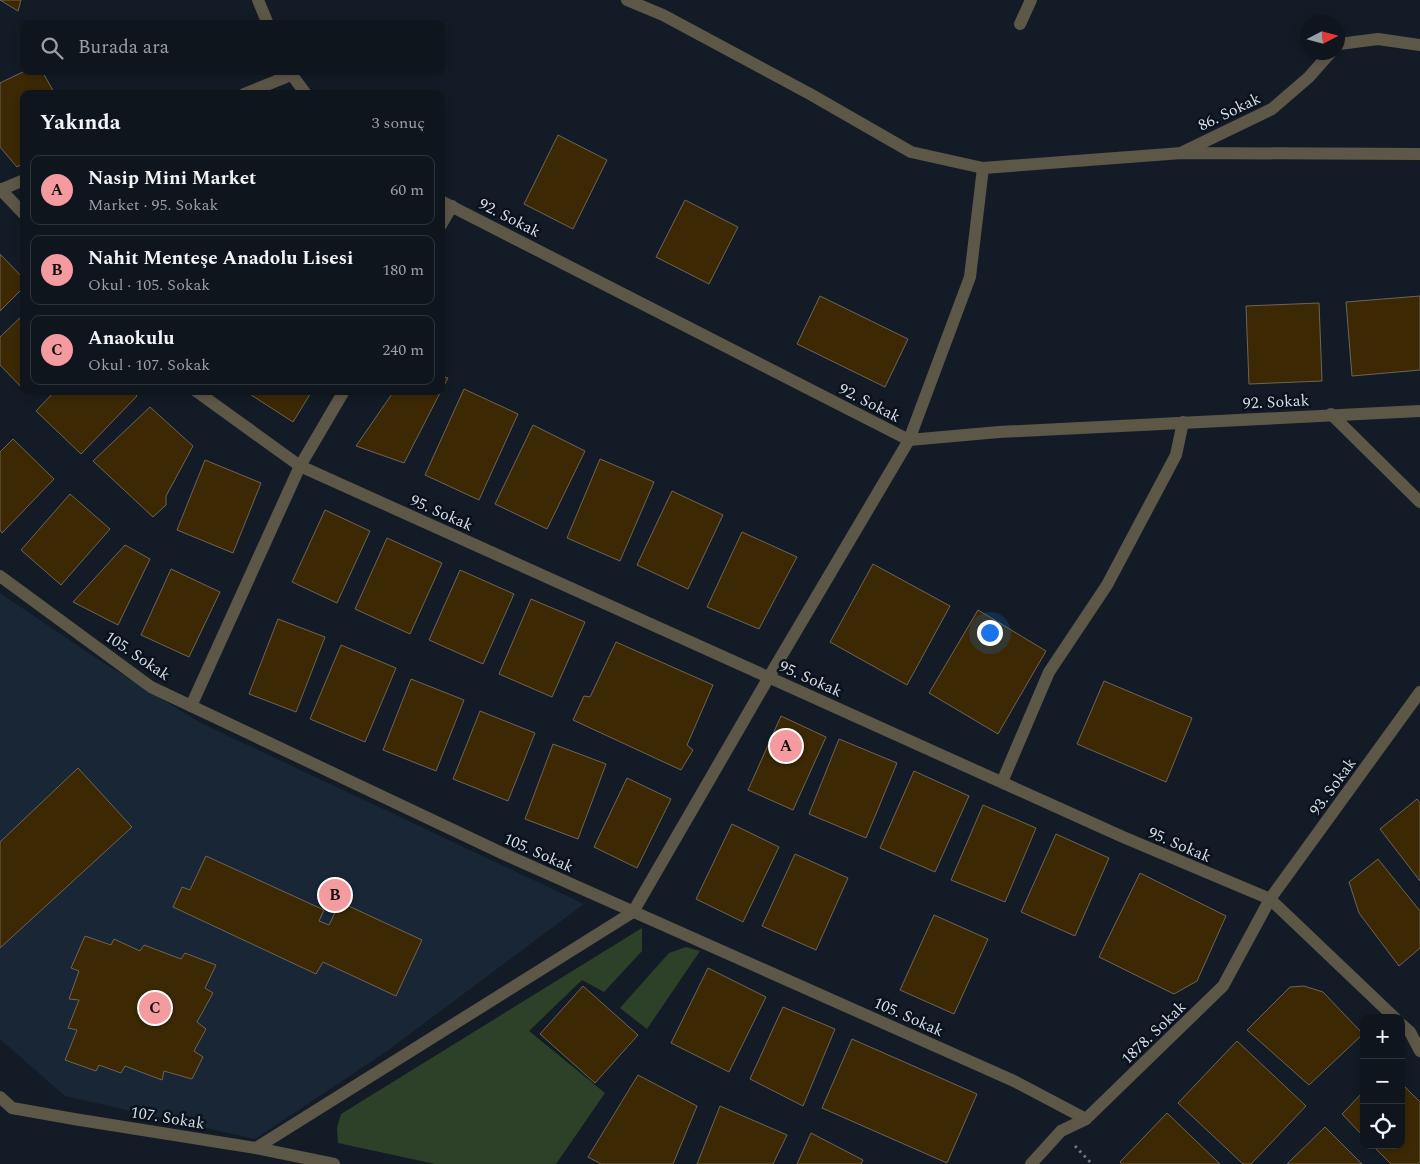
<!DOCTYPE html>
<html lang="tr">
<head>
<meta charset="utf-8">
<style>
	:root { --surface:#0e151c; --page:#171e25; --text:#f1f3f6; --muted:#9b9fa3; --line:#2e343b; --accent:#f49b9f }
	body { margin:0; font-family:Spectral,serif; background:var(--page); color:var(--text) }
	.controls { position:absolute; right:15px; bottom:15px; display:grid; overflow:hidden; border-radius:10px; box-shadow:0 2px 8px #0003 }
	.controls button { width:45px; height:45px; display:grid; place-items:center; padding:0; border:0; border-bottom:1px solid var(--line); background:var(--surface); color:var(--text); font:25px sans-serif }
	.compass { position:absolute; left:1300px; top:15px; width:45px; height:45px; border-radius:50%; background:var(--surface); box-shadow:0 2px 8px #0003; rotate:84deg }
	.you { position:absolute; left:989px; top:632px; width:18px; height:18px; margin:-12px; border:4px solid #fff; border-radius:50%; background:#1a73e8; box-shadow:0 0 0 8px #1a73e833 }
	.badge { display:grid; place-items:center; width:32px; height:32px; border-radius:50%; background:var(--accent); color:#111; font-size:16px; font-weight:700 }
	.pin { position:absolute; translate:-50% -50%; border:2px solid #fff; box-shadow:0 1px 5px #0006 }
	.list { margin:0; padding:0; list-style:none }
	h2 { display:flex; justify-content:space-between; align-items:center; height:65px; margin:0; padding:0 20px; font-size:21px }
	h2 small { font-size:16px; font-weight:400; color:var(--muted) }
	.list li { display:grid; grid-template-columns:32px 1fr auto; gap:15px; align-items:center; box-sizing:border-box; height:70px; margin:0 10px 10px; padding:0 10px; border:1px solid var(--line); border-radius:10px }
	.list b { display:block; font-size:19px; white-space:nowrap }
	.list p { margin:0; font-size:16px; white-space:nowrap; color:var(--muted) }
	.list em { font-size:16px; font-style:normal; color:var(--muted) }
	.icon { flex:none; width:28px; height:28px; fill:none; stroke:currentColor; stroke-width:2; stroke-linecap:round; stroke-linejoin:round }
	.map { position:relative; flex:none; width:1420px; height:1164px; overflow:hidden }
	.search { position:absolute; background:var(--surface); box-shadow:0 2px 8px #0003; left:20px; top:20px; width:425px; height:55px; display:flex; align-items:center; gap:12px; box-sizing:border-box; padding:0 18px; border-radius:10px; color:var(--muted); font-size:19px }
	.panel { position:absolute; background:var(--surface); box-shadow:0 2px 8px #0003; left:20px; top:90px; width:425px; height:305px; border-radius:10px }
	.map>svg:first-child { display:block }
</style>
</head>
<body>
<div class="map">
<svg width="1420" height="1164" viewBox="0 0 1420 1164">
	<rect width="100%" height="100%" fill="#131c26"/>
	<polygon fill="#192635" points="0,593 102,662 201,723 584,904 387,1051 255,1139 65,1096 0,1039"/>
	<g fill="#2d4028">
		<polygon points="642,928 642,951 604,992 582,980 529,1031 605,1093 556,1164 435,1164 338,1143 337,1128 341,1114"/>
		<polygon points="686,947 700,951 647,1029 620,1008 669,953"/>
	</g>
	<g fill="#3c2904" stroke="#6d6456">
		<polygon points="0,0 21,0 18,11"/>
		<polygon points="25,71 42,71 55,94 24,94 24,163 17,167 0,147 0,83"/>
		<polygon points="558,135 607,160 573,229 524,204"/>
		<polygon points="685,200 738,227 709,284 656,257"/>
		<polygon points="0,254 24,279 24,287 0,311"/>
		<polygon points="820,296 908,339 885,387 797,344"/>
		<polygon points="1420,296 1420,370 1352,376 1346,302"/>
		<polygon points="1319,303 1322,381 1249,384 1246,306"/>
		<polygon points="24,314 24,390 0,365 0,337"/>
		<polygon points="441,376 448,378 441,391"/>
		<polygon points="464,389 518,414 479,500 425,475"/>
		<polygon points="55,391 132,391 137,396 81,454 36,411"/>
		<polygon points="245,391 312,391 293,422"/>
		<polygon points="394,391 441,391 404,463 356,446"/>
		<polygon points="150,407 193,446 166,496 166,505 153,517 93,461"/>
		<polygon points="533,425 585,451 547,529 495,504"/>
		<polygon points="13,439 54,479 2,533 0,530 0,452"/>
		<polygon points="600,459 654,482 620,561 567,538"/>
		<polygon points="205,460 261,483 233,553 177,530"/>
		<polygon points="672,491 723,515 688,589 637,565"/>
		<polygon points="70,494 110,529 61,585 21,550"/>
		<polygon points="325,510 370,531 337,603 292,582"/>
		<polygon points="742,532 797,557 759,629 707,607"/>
		<polygon points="387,538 442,563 410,634 355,609"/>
		<polygon points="125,545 150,559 118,625 73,602"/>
		<polygon points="873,564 950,606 907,685 830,642"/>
		<polygon points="171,569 220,592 189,657 141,635"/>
		<polygon points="460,570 514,594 483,664 429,640"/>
		<polygon points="531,599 585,622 552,697 499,674"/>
		<polygon points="978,610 1046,651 998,734 929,693"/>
		<polygon points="278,619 325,637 296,712 249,694"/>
		<polygon points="616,642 713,685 687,745 693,750 681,770 573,720 584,696 590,697"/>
		<polygon points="341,645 396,668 365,742 310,719"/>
		<polygon points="411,679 464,700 436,771 383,750"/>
		<polygon points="1104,681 1192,718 1166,782 1077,744"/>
		<polygon points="480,711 535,733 508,801 453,779"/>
		<polygon points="781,716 826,737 793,810 748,790"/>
		<polygon points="839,739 897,763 866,838 809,814"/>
		<polygon points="553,744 606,764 578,839 525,819"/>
		<polygon points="78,768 132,827 0,948 0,842"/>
		<polygon points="914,771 969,796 935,872 880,848"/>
		<polygon points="627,778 671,799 637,868 594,847"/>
		<polygon points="1417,799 1420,803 1420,881 1380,829"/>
		<polygon points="983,805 1036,828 1005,902 951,880"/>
		<polygon points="732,824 779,847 743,922 696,899"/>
		<polygon points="1056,834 1109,858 1075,936 1021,912"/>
		<polygon points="795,854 848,878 816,950 762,926"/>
		<polygon points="206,856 324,910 319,921 329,925 340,902 422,940 396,996 323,962 316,974 173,907 182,887 190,890"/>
		<polygon points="1378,859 1420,911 1420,948 1399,966 1359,913 1349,882"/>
		<polygon points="1140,873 1226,916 1197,981 1174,994 1099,957"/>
		<polygon points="934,915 988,939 954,1014 900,990"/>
		<polygon points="85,936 111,945 114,939 140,951 144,945 181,959 185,953 216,965 205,988 213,993 197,1022 206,1029 194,1051 203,1057 192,1079 164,1071 162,1080 125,1066 121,1073 99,1065 96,1071 65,1060 77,1030 68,1028 79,1000 69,999 79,971 71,968"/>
		<polygon points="708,968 766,997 729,1072 671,1043"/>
		<polygon points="583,986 638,1035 595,1083 540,1034"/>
		<polygon points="1304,986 1323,992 1363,1034 1309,1085 1247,1030 1290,987"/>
		<polygon points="783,1007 835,1029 803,1106 750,1079"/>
		<polygon points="852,1039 977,1094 947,1163 822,1108"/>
		<polygon points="1237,1041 1306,1106 1251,1164 1243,1164 1178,1103"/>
		<polygon points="638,1075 697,1106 673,1164 601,1164 588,1157"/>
		<polygon points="1401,1083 1420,1102 1420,1162 1418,1164 1391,1164 1372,1145 1401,1145"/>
		<polygon points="1364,1091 1364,1137 1342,1114"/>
		<polygon points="720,1106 787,1135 773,1164 697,1164"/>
		<polygon points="1167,1113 1220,1164 1122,1164 1120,1162"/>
		<polygon points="1325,1127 1362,1164 1287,1164"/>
		<polygon points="811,1133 863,1160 861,1164 797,1164"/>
	</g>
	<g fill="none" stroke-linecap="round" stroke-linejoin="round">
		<polyline stroke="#6e767e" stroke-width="3" stroke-dasharray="2.5 4" stroke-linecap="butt" points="1075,1146 1092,1164"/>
		<g stroke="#5d5748" stroke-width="12">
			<polyline points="258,0 268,24"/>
			<polyline points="627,0 663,15 810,94 911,152 983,168 1182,153 1420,154"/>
			<polyline points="1020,24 1031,0"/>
			<polyline points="1338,45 1339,44 1378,39 1420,45"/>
			<polyline points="289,71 306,94"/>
			<polyline points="244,94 291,75"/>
			<polyline points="1183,152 1272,109 1309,77 1331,52"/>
			<polyline points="0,189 24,214"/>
			<polyline points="0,190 24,180"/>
			<polyline points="441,201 909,440 999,432 1420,411"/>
			<polyline points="441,225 452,206"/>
			<polyline points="196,391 300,466 1123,837 1270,899 1395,1018"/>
			<polyline points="1331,414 1420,502"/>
			<polyline points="0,576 151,687 506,855 1014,1081 1086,1119"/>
			<polyline points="191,706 300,466 344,391"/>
			<polyline points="1002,782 1049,672 1107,585 1176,455 1183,422"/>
			<polyline points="1401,1024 1410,1032 1420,1051"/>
			<polyline points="0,1097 12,1108 74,1119 256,1148 334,1164"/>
			<polyline points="256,1148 633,912 769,677 909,440 970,277 983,168"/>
			<polyline points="1031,1164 1061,1131 1086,1119 1223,986 1270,899 1420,692"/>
		</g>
	</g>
	<g text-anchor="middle" stroke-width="5" stroke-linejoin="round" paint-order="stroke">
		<g font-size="16" fill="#d7dee5" stroke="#0a121d">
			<text transform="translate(1229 111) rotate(-26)" y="6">86. Sokak</text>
			<text transform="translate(510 217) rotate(27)" y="6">92. Sokak</text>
			<text transform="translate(1276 401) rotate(-3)" y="6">92. Sokak</text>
			<text transform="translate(870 402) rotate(27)" y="6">92. Sokak</text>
			<text transform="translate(442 512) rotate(24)" y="6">95. Sokak</text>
			<text transform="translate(138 655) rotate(34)" y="6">105. Sokak</text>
			<text transform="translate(811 678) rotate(24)" y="6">95. Sokak</text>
			<text transform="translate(1332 786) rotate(-54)" y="6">93. Sokak</text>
			<text transform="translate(1180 844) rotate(23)" y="6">95. Sokak</text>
			<text transform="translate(539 852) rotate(24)" y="6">105. Sokak</text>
			<text transform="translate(909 1016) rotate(24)" y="6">105. Sokak</text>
			<text transform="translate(1153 1032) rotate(-44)" y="6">1878. Sokak</text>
			<text transform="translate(168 1117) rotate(9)" y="6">107. Sokak</text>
		</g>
	</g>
</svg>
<div class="controls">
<button>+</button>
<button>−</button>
<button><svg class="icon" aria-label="locate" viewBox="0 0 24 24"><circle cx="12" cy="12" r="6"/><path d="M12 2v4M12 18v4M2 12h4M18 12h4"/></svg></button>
</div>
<svg class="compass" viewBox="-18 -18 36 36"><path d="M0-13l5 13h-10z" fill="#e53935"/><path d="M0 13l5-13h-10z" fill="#9b9fa3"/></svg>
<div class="you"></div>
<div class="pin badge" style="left:786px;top:746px">A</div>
<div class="pin badge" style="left:335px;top:895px">B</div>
<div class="pin badge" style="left:155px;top:1008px">C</div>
<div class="search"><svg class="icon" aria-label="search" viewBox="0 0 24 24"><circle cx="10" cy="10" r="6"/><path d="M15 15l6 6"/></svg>Burada ara</div>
<section class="panel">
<h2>Yakında<small>3 sonuç</small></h2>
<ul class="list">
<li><span class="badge">A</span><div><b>Nasip Mini Market</b><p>Market · 95. Sokak</p></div><em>60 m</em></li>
<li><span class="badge">B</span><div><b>Nahit Menteşe Anadolu Lisesi</b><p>Okul · 105. Sokak</p></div><em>180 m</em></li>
<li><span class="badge">C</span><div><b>Anaokulu</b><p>Okul · 107. Sokak</p></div><em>240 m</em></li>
</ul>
</section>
</div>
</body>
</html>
